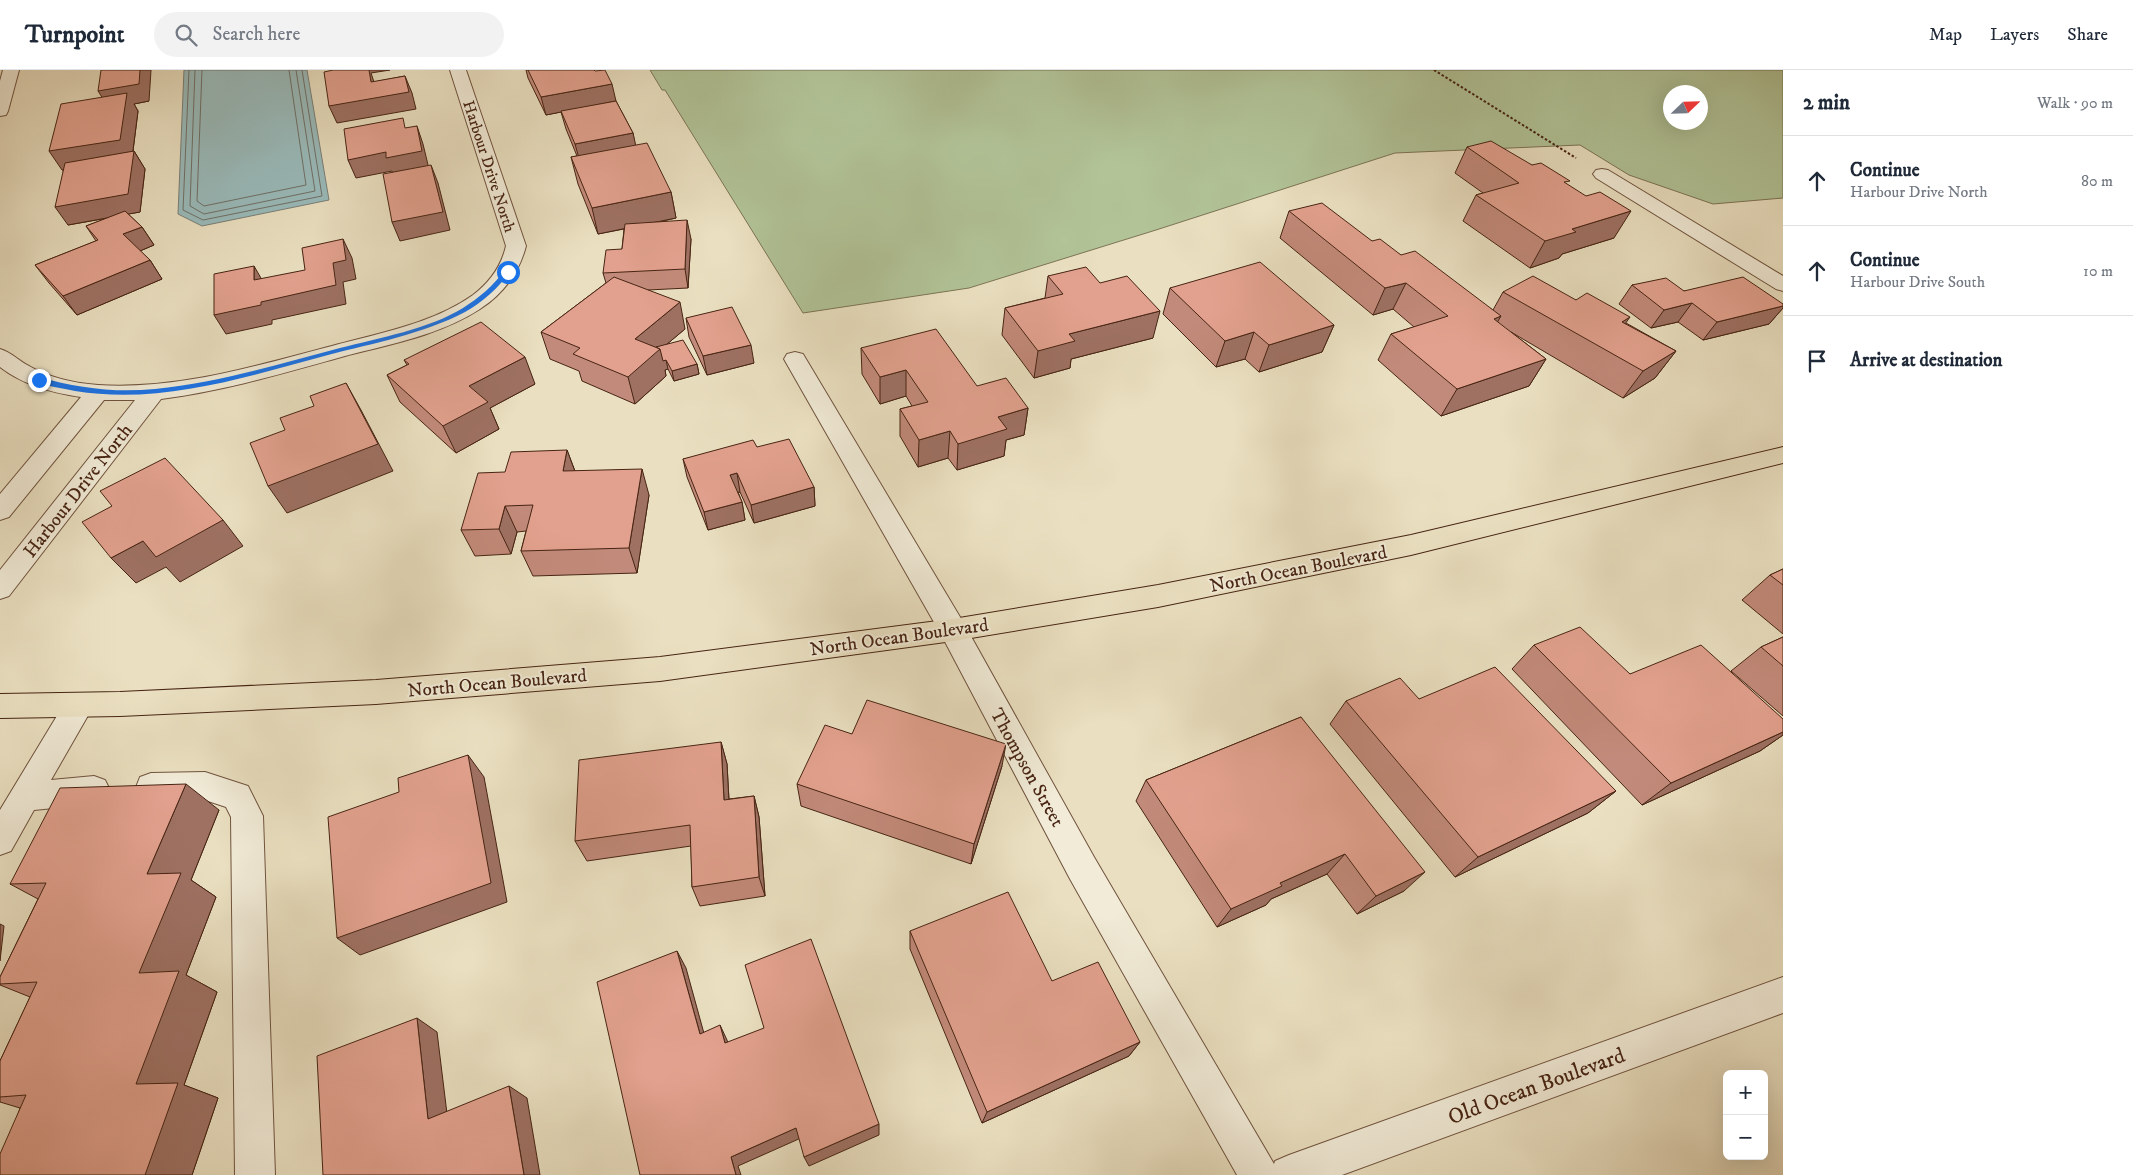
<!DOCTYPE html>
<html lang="en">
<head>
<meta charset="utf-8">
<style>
	:root { --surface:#fff; --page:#f2f2f3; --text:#1f2937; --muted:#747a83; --line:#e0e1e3 }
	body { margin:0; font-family:"IM FELL DW Pica",serif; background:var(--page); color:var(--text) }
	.controls { position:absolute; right:15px; bottom:15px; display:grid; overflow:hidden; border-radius:8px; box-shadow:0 5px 20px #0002 }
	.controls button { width:45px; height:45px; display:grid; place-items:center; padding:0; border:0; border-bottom:1px solid var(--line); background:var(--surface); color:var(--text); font:25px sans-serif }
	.compass { position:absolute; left:1663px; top:15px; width:45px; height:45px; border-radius:50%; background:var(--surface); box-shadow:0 5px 20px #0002; rotate:67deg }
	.stop { position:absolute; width:15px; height:15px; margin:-11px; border:4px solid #1a73e8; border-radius:50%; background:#fff }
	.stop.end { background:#1a73e8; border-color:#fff; box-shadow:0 1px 5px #0008 }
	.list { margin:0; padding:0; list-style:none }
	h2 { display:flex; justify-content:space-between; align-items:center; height:65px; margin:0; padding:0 20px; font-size:21px }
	h2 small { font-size:16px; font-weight:400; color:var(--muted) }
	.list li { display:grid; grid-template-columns:32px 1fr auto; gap:15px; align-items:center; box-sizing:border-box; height:90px; padding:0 20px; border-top:1px solid var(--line) }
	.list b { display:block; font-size:19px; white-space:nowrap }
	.list p { margin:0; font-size:16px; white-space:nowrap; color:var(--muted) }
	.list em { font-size:16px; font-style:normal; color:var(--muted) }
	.icon { flex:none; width:28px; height:28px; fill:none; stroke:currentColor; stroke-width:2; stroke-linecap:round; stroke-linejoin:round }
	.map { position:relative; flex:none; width:1783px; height:1105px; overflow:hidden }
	header { display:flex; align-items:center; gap:30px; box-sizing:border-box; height:70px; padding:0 25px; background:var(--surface); border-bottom:1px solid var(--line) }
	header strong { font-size:24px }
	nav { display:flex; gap:28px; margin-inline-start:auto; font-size:18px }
	.search { width:350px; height:45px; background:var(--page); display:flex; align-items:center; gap:12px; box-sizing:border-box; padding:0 18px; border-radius:28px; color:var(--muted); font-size:19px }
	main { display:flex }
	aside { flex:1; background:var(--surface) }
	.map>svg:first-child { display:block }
</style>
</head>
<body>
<header>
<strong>Turnpoint</strong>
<div class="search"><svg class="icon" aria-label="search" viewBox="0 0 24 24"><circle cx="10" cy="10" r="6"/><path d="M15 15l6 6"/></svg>Search here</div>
<nav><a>Map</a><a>Layers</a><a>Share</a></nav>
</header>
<main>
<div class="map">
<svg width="1783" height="1105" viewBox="0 0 1783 1105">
	<rect width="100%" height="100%" fill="#eae0c1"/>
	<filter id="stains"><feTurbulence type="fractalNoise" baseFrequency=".004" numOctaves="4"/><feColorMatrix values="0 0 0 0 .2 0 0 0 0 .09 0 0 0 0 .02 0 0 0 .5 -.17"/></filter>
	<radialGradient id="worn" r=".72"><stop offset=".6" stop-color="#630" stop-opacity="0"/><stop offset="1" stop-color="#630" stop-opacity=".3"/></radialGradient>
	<path fill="#b1c397" stroke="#7c7455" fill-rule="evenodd" d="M650,0H1783V128L1713,134L1629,105L1580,75L1395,83L1156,160L969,218L803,243L665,20H662ZM1670,22H1700V52H1670Z"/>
	<polygon fill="#9abbbb" stroke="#797f78" points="184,0 307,0 329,130 202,156 178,144"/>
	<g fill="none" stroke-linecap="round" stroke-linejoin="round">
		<g stroke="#707067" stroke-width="1">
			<polyline points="189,0 183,140 203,150 322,126 302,0"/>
			<polyline points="195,0 190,136 204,144 315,121 296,0"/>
			<polyline points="202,0 197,131 204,136 306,115 289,0"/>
		</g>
		<g stroke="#70533e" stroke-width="2">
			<g id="minor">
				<polygon points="3,0 19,0 8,41 6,45 0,46 0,11"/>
				<path d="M450,0H466L526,176C519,203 503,224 480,239C440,265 391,274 345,286C284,303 224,321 161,329L9,526L0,529V500L135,330H104L9,447L0,450V424L81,327C53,323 23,315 0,297V279C11,282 19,291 29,296C50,308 74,313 98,315C178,320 255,296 332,276C379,263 432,254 473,225C490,212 501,197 506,176Z"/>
				<polygon points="1602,99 1608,100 1783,206 1783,221 1776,219 1596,108 1593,104 1596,100"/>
				<polygon points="795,282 803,284 806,289 963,552 1094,787 1274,1094 1275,1091 1289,1085 1783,907 1783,943 1342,1105 1237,1105 1070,809 943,568 784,289 787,284"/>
				<polygon points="79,623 89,626 94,635 51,710 94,706 105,710 110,720 105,730 94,734 34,740 11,781 0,785 0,740 69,626"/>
				<polygon points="205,702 248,716 263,746 275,1105 235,1105 231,747 226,737 205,730 151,731 140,727 136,717 140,707 151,703"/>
			</g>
		</g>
		<g stroke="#472413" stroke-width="2">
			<polygon id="major" points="1783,377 1783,393 1411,485 1158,537 953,571 660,611 376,634 120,646 0,648 0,624 120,622 376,610 660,587 953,549 1158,515 1411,465"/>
		</g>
		<polyline stroke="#472413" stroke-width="2" stroke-dasharray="2.5 2" stroke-linecap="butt" points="1434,0 1576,88"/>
		<use href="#minor" fill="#f1ebd7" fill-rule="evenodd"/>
		<use href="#major" fill="#eae0c1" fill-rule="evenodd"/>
	</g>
	<g fill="#c28a7a" stroke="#472413">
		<polygon points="526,0 594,0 616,31 633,63 635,75 671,122 676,148 659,152 691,169 688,218 648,220 685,259 667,274 697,294 699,304 674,311 668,299 665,300 666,306 635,334 582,311 579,301 550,289 541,262 606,213 603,203 622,179 624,159 598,164 578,114 571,87 577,86 566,59 561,42 546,45 528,8"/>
		<polygon points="102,27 149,31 134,34 138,41 133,81 134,81 145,99 140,142 128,144 142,157 154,175 140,181 150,190 162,209 77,245 49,213 35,195 96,171 86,156 108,148 68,155 63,99 62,100"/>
		<polygon points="1467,77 1532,95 1568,115 1614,168 1562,184 1559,188 1530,198 1463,151 1476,125 1483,123 1455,103"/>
		<polygon points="1289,141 1372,171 1401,185 1493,240 1503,222 1576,230 1626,253 1676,281 1655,308 1623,328 1511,262 1546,289 1529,316 1441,346 1378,290 1391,264 1414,257 1393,239 1373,245 1280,168"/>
		<polygon points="1048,206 1100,213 1153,268 1071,289 1070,298 1034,308 1002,265 1005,238 1045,228"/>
		<polygon points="1632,215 1684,221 1783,234 1783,238 1769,254 1703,270 1678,252 1651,258 1619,234"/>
		<polygon points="1170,218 1334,255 1322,282 1259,302 1245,289 1216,297 1163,244"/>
		<polygon points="686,248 754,293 707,305 689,267"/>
		<polygon points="861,278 1028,338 1024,365 1006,370 1004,386 957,400 948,388 918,397 900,366 900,339 912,336 906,326 880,334 862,304"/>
		<polygon points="404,290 535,314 490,338 499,359 456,383 400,332 387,305 407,295"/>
		<polygon points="757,377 814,417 815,436 754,453 740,422 738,422 742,432 745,450 708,460 687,407 683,389"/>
		<polygon points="567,380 575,401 649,425 637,503 533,506 521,481 526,461 517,462 511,484 475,486 461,460"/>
		<polygon points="1783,499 1783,564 1742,530 1770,505"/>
		<polygon points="1783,567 1783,646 1731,601 1761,577"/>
		<polygon points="1534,575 1630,604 1783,649 1783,665 1760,681 1642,735 1512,599"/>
		<polygon points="1419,629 1616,721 1588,743 1455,807 1330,654 1346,631"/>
		<polygon points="1301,647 1404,821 1357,844 1327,804 1271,829 1266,835 1217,857 1136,731 1146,710"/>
		<polygon points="852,664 1002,696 971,794 801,736 797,714"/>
		<polygon points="721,672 727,694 729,729 754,726 759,747 765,826 700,836 692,817 691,776 587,791 575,771"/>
		<polygon points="219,740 191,810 216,827 186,905 217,922 184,1015 218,1028 192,1105 0,1105 20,1038 0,1032 0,991 30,927 0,915 0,907 38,829 10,814"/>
		<polygon points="910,861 1052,911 1140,972 1129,986 982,1053 910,879"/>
	</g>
	<g fill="#9e7163" stroke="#472413">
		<polygon points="140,0 151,0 149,31 134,34 138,41 132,88 62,100 49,81 109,38 98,21"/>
		<polygon points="339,0 390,0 371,3 374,12 405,6 412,23 416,39 337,53 329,36"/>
		<polygon points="612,14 616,31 546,45 541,27"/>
		<polygon points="417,56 423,74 429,99 394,106 392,101 356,108 348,90"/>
		<polygon points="633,63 637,81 580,92 575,74"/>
		<polygon points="134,81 145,99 140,142 68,155 55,137"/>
		<polygon points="431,95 438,113 450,160 400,171 392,152"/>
		<polygon points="671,122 676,148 598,164 592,138"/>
		<polygon points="1631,141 1614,168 1562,184 1559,188 1530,198 1545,171 1572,159"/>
		<polygon points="687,150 691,169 688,218 685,199"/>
		<polygon points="142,157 154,175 135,183 123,164"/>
		<polygon points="343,169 352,188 356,209 343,212 346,234 272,250 272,254 226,264 214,245 333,193"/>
		<polygon points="150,190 162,209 77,245 63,226"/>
		<polygon points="254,196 265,215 254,210"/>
		<polygon points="1406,213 1393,239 1373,245 1385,218"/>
		<polygon points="680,232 685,259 660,280 666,290 668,299 665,300 666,306 635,334 628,307 635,269"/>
		<polygon points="1692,233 1678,252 1651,258 1664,240"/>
		<polygon points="1783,236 1783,238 1769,254 1703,270 1717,252"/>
		<polygon points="1160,241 1153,268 1071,289 1070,298 1034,308 1038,281 1069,264"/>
		<polygon points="1501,246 1485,273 1494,249"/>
		<polygon points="1630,247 1611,274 1622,252"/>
		<polygon points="1334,255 1322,282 1259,302 1269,275"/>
		<polygon points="1254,262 1245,289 1216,297 1225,271"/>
		<polygon points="751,275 754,293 707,305 703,286"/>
		<polygon points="1676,281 1655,308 1623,328 1643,301"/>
		<polygon points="525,287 535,314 490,338 499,359 456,383 443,356 469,316"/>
		<polygon points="1546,289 1529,316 1441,346 1457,319"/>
		<polygon points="697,294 699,304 674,311 672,301"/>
		<polygon points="906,300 906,326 880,334 880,307"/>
		<polygon points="346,313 361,340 393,401 287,443 268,416"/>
		<polygon points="1028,338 1024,365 1006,370 1004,386 957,400 958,374 998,347"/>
		<polygon points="950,361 948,388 918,397 919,370"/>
		<polygon points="567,380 577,407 563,401"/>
		<polygon points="642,399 649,425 637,503 629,478"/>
		<polygon points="737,403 740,422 734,423 730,405"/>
		<polygon points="814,417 815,436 754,453 751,435"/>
		<polygon points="742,432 745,450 708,460 704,442"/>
		<polygon points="505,436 517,462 511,484 499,459"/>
		<polygon points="223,450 243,476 180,512 166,497 136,513 111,488 143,471"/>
		<polygon points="1783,662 1783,665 1760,681 1642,735 1671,713"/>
		<polygon points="721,672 727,694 730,751 724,730"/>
		<polygon points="1006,674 1002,696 971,794 974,774"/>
		<polygon points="468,685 484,707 507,832 360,885 337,868"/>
		<polygon points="186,714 219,740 191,810 216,827 186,905 217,922 184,1015 218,1028 192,1105 145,1105 136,1014 139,903 147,804"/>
		<polygon points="1616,721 1588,743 1455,807 1478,787"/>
		<polygon points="754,726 759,747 765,826 759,807"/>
		<polygon points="1345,784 1327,804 1271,829 1266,835 1217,857 1231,839 1280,813"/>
		<polygon points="1425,802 1404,821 1357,844 1376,826"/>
		<polygon points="0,854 4,856 0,891"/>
		<polygon points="677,881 686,898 708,978 700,964"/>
		<polygon points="417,948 437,962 449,1060 428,1049"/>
		<polygon points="720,955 727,970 732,987 725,973"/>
		<polygon points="1140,972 1129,986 982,1053 987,1042"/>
		<polygon points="509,1016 527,1028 540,1105 524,1105"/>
		<polygon points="879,1054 879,1065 809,1096 804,1087"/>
		<polygon points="796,1058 801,1068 738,1096 741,1105 736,1105 731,1087"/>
	</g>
	<g fill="#e2a18e" stroke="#472413">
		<polygon points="101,0 140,0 139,14 98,21"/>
		<polygon points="333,0 369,0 371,12 405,6 409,22 329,36 324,2"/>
		<polygon points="528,0 594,0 595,1 605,0 612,14 541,27"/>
		<polygon points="127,23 120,70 49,81 61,34"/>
		<polygon points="616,31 633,63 575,74 561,41"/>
		<polygon points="403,48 405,58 417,56 422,81 386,88 386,82 348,90 344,59"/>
		<polygon points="1491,71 1532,95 1541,93 1570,111 1564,112 1586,126 1600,122 1631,141 1572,159 1576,162 1545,171 1476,125 1519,113 1467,77"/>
		<polygon points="647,73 671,122 592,138 571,87"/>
		<polygon points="134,81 128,124 55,137 65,93"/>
		<polygon points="431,95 443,142 392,152 383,104"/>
		<polygon points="1322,133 1372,171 1380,169 1401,185 1415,181 1501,246 1494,249 1546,289 1457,319 1391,264 1448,246 1406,213 1385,218 1289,141"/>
		<polygon points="125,141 142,157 123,164 150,190 63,226 35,195 98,170 86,156"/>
		<polygon points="687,150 685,199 603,203 606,180 622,179 625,154"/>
		<polygon points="343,169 346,190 333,193 336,215 261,232 261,235 214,245 214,204 254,196 254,210 305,200 302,178"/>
		<polygon points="1260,192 1334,255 1269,275 1254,262 1225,271 1170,218"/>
		<polygon points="1086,197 1100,213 1127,206 1160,241 1069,264 1075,271 1038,281 1005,238 1063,224 1048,206"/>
		<polygon points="1533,206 1576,230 1587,223 1630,247 1622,252 1676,281 1643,301 1503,222"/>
		<polygon points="614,207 680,232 635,269 660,279 628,307 573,284 580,278 541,262"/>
		<polygon points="1743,207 1783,234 1783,236 1717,252 1692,233 1664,240 1632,215 1666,208 1684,221"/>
		<polygon points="732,237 751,275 703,286 686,248"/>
		<polygon points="481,252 525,287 469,316 488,332 443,356 387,305 409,294 404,290"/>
		<polygon points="936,259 977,316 1006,308 1028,338 998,347 1007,359 958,374 950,361 919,370 900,339 928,332 906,300 880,307 861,278"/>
		<polygon points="683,270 697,294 672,301 666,290 663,291 660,279 656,277"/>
		<polygon points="346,313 378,374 268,416 250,373 285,360 280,348 314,336 310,326"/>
		<polygon points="789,369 814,417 751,435 737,403 730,405 742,432 704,442 683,389 753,370 757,377"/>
		<polygon points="567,380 563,401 642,399 629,478 521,481 533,435 505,436 499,459 461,460 478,403 505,402 511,382"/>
		<polygon points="165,388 223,450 156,487 143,471 111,488 82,452 112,436 100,421"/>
		<polygon points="1783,499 1783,515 1770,505"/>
		<polygon points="1580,557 1630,604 1701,575 1783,649 1783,662 1671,713 1534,575"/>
		<polygon points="1783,567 1783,596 1761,577"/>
		<polygon points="1495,597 1616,721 1478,787 1346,631 1400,608 1419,629"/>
		<polygon points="867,630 1006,674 974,774 797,714 825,655 852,664"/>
		<polygon points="1301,647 1425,802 1376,826 1345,784 1280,813 1282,816 1231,839 1146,710"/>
		<polygon points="721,672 724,730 754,726 759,807 692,817 690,755 575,771 579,690"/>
		<polygon points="468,685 491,813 337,868 328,747 399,722 398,708"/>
		<polygon points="186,714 147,804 181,803 139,903 179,901 136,1014 178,1013 145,1105 0,1105 0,1084 26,1025 0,1027 0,991 37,912 0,914 0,907 46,813 10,814 60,718"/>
		<polygon points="1008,822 1052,911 1098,892 1140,972 987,1042 910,861"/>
		<polygon points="811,869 879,1054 804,1087 796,1058 731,1087 736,1105 640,1105 597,912 677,881 700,964 720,955 725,973 764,958 745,895"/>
		<polygon points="417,948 428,1049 509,1016 524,1105 323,1105 317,986"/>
	</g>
	<path fill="#1a73e8" d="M505,200L510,202C499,217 482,233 465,242C423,264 374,273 328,285C246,307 161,335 75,321C63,318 45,317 35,310L39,307C77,318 115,323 155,319C218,313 279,294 340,278C379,268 429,259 463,238C479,228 494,215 505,200Z"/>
	<g text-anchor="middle" stroke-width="4" stroke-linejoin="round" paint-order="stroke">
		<g font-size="16" fill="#472413" stroke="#f1ebd7">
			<text transform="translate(490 96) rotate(72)" y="6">Harbour Drive North</text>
		</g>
		<g font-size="19" fill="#472413" stroke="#f1ebd7">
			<text transform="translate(77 420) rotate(-52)" y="7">Harbour Drive North</text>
			<text transform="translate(1298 498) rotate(-11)" y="7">North Ocean Boulevard</text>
			<text transform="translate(899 566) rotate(-8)" y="7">North Ocean Boulevard</text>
			<text transform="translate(497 612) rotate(-5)" y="7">North Ocean Boulevard</text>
			<text transform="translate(1028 697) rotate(61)" y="7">Thompson Street</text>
		</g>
		<g font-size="22" fill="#472413" stroke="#f1ebd7">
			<text transform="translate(1536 1015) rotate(-20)" y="8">Old Ocean Boulevard</text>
		</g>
	</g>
	<rect width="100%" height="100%" filter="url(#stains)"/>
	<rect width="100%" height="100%" fill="url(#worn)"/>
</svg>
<div class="controls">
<button>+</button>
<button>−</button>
</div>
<svg class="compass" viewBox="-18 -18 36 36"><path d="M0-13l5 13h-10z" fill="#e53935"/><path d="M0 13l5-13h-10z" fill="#747a83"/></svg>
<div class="stop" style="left:508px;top:202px"></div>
<div class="stop end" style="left:39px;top:310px"></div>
</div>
<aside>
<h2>2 min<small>Walk · 90 m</small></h2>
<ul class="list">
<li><svg class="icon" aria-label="ahead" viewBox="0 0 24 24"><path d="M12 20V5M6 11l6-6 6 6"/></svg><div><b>Continue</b><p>Harbour Drive North</p></div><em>80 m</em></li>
<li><svg class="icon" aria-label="ahead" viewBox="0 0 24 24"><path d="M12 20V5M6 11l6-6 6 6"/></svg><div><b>Continue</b><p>Harbour Drive South</p></div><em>10 m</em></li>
<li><svg class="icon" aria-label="arrive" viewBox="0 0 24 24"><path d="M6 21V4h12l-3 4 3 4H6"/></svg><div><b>Arrive at destination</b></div></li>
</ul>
</aside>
</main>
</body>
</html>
